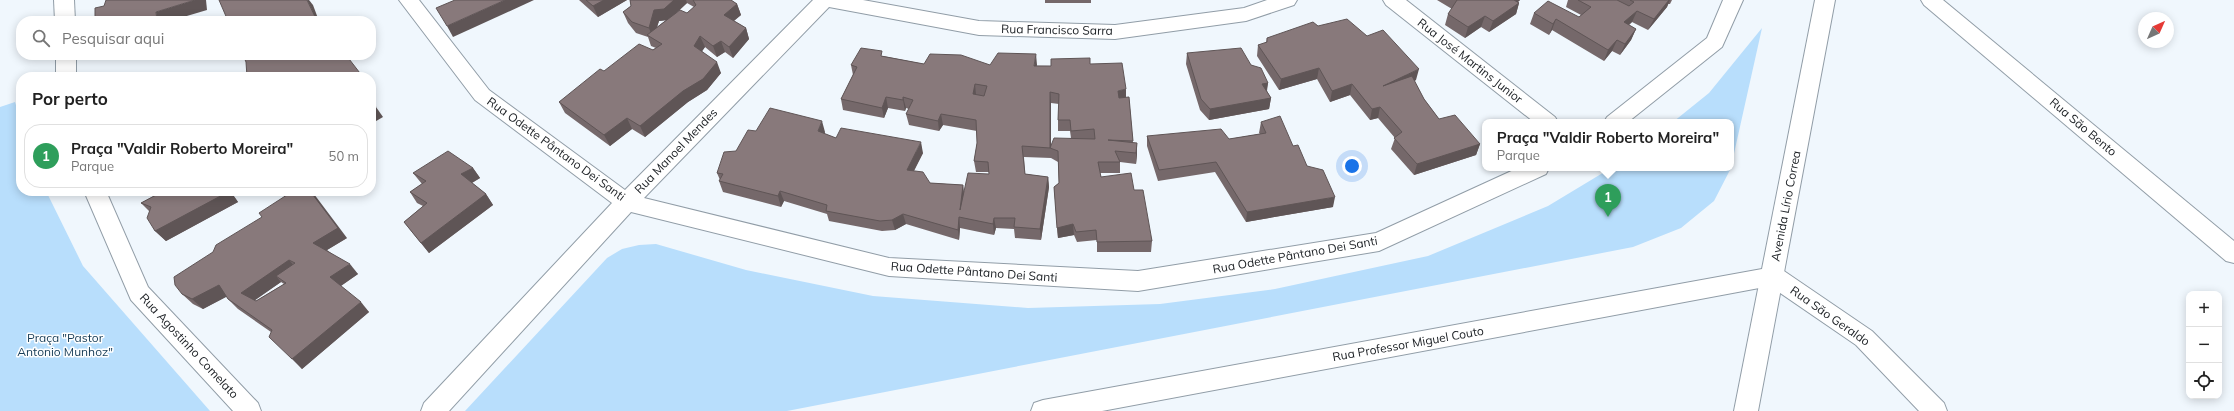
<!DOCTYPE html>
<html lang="pt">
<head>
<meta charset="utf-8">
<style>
	:root { --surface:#fff; --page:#f2f2f2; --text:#222; --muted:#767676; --line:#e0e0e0; --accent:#111827 }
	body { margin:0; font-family:Mulish,sans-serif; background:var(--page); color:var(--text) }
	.controls { position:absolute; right:12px; bottom:12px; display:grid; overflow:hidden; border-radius:8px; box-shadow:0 2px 10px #0003 }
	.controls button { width:36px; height:36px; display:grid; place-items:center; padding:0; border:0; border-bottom:1px solid var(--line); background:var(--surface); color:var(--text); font:20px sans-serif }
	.compass { position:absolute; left:2138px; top:12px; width:36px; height:36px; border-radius:50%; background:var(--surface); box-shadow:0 2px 10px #0003; rotate:45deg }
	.you { position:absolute; left:1352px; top:166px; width:14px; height:14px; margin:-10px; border:3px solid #fff; border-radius:50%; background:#1a73e8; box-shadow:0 0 0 6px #1a73e833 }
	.badge { display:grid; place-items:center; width:26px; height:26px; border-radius:50%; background:var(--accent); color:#fff; font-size:13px; font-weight:700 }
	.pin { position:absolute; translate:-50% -33px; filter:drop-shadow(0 1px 2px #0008) }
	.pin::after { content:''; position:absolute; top:21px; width:14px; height:12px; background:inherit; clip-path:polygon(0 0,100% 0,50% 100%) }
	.popup { position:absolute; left:1482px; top:119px; width:252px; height:52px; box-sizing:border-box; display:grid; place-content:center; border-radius:8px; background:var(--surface); filter:drop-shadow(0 1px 3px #0005); font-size:13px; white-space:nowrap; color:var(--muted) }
	.popup b { font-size:15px; color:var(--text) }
	.popup::after { content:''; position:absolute; left:50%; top:100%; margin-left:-8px; border:8px solid transparent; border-top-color:var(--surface) }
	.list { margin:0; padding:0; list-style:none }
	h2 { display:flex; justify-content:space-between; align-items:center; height:52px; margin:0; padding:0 16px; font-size:17px }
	h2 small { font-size:13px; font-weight:400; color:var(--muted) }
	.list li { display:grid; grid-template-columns:26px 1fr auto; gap:12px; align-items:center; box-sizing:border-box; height:64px; margin:0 8px 8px; padding:0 8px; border:1px solid var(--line); border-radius:16px }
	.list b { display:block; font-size:15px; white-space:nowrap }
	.list p { margin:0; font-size:13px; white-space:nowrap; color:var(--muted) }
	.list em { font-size:13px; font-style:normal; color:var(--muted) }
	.icon { flex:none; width:22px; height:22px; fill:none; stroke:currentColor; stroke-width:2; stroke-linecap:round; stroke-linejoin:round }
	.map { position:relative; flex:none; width:2234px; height:411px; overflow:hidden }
	.search { position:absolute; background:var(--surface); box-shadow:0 2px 10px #0003; left:16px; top:16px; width:360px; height:44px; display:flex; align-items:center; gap:10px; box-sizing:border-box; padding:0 14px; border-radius:16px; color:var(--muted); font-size:15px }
	.panel { position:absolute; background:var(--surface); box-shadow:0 2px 10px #0003; left:16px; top:72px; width:360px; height:124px; border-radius:16px }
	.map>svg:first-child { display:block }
</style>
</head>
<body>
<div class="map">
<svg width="2234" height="411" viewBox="0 0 2234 411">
	<rect width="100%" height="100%" fill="#f0f7fd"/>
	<g fill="#b8defc">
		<polygon points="1762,28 1731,167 1731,168 1731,122 1673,122 1709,93"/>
		<polygon points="15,102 21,121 21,191 46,191 83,266 210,411 0,411 0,107"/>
		<polygon points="1611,168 1731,168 1714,201 1681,228 1633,247 787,411 465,411 607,258 622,249 639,245 656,244 746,270 873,296 1028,308 1160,304 1275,289 1428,256 1548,206"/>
	</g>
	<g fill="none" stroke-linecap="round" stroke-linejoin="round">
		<g stroke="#919da7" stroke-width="2">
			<g id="minor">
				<polygon points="54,0 74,0 75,21 55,21"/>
				<polygon points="399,0 419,0 489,90 625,190 813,0 863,0 979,21 1115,25 1244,8 1267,0 1297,0 1294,5 1246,21 1115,39 979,35 829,7 644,198 889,258 1138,271 1376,233 1518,168 1549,168 1546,174 1379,251 1138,291 889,276 631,212 449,411 421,411 424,403 612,203 475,100"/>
				<polygon points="1383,0 1406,0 1555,117 1558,122 1534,122 1386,5"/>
				<polygon points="1723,0 1743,0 1722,47 1628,122 1604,122 1607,117 1707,38"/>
				<polygon points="1921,0 1943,0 2234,241 2234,263 2226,261 1924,5"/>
				<rect x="56" y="55" width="20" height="22"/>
				<polygon points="84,191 106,191 148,287 258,403 261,411 233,411 131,300"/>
				<polygon points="1773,267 1781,269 1872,331 1944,403 1947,411 1919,411 1856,345 1770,286 1102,411 1031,411 1034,403 1043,400"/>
			</g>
		</g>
		<g stroke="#919da7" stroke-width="2">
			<polygon id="secondary" points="1815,0 1835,0 1758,411 1734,411"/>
		</g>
		<use href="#minor" fill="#fff" fill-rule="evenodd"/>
		<use href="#secondary" fill="#fff" fill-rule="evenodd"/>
	</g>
	<g fill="#75686a" fill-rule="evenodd">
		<polygon points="579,0 627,0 598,17"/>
		<path d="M630,0H731L737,4L741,15L734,21L746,28L749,39L733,58L725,52L717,57L705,47L702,51L721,73L707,90L688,102L645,137L632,129L610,146L565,113L559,102L604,71L656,48L651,46L648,37L636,33L628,23L623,12L631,6ZM687,3L694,7L687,13H676ZM666,20L657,27L659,21Z"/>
		<rect x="1045" y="0" width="46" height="3"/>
		<polygon points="1437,0 1520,0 1518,2 1519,3 1516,14 1489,32 1481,27 1465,38 1445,25 1448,14 1452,9"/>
		<polygon points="1568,0 1672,0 1670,4 1668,4 1667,7 1648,30 1632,22 1629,25 1636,29 1631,40 1620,55 1612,51 1604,61 1552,30 1549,35 1530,24 1534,13 1579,17 1581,15 1566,7"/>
		<polygon points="1318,26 1416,80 1414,81 1424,99 1439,119 1480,144 1476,155 1414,175 1391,149 1395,138 1378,118 1370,120 1350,95 1330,102 1317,79 1279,90 1257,56 1258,45 1266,43 1267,38"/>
		<polygon points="1187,53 1251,65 1268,83 1267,91 1271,98 1269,109 1209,120 1200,110 1186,64"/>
		<path d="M883,56L924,64L1051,66L1090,64L1126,98L1129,97L1133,143H1137V154L1136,164L1120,162V173H1100L1101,177L1134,190L1152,241L1151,252H1097V240L1077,242L1074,235L1058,238L1054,187L1059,183L1058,162L1051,158L1024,157L1025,174L1048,177L1049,187L1041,240L1015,238L1014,229L996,228L994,235L960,228L959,240L906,224L895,230L882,231L829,221L827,214L784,201L781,207L723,192L719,181L720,180L717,173L736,151L756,131L825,132L824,134L836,138L923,153L914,171L930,183L963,185L964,192L989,174V172H976L974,161L977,143V131L943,125L939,131L909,125L906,114L909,109L906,108L905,111L888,108L884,118L843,110L841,99L853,75L851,65ZM1051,103L1059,104L1058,120V131H1070L1071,138L1051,146Z"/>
		<polygon points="1261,122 1293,146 1307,166 1333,207 1246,222 1215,172 1158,181 1147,146 1147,136 1229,139 1260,134 1259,133"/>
		<polygon points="473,168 480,178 472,183 486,194 493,205 429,253 404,222 423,206 417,203 410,192 422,184 413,173"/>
		<polygon points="231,192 238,202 166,241 155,231 149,211 141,203 156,195"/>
		<path d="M347,238L327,250L358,274L341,286L369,312L302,369L271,332L238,309L228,299L227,296L203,309L193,304L182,294L213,252ZM281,282L284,284L256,301L254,300Z"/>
	</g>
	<g fill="#5f5556">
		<polygon points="195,0 206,0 207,10 170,21 157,21 156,12"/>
		<polygon points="307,0 309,0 313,5 319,21 317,21"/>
		<polygon points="505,0 534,0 453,37 447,26"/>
		<polygon points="604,0 627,0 598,17 593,6"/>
		<polygon points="674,0 686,0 687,3 669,20 659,21 653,39 649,28 654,10"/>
		<polygon points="1512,0 1520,0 1509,10"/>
		<polygon points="1669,0 1670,0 1667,7 1648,30 1654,19"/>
		<polygon points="1519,3 1516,14 1489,32 1493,21"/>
		<polygon points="737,4 741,15 727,26 724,15"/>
		<polygon points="1637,11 1632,22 1619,33 1624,22"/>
		<polygon points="1485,16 1481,27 1465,38 1468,27"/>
		<polygon points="1556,19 1552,30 1549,35 1553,24"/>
		<polygon points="746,28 749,39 733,58 729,47"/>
		<polygon points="1636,29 1631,40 1620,55 1625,44"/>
		<polygon points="700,36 705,47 698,57 694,46"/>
		<polygon points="1617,40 1612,51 1604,61 1608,50"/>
		<polygon points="721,41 725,52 717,57 713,46"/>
		<polygon points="1036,54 1037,65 1035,77 1034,66"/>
		<polygon points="717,62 721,73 707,90 688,102 645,137 640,126"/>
		<polygon points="1319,68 1317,79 1279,90 1281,79"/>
		<polygon points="1419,69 1416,80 1380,97 1383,86"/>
		<polygon points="1268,83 1266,93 1262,84"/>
		<polygon points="975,84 976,95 973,94"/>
		<polygon points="1352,84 1350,95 1330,102 1332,91"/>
		<polygon points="371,87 376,95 371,98"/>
		<polygon points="1126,89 1126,100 1118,102 1118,91"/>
		<polygon points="1050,92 1051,103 1051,148 1050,148 1051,158 1050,148"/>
		<polygon points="886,97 888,108 884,118 882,108"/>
		<polygon points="903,97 906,108 905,111 903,100"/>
		<polygon points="1271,98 1269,109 1209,120 1210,109"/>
		<polygon points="376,107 383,117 371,124 371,109"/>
		<polygon points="1380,107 1378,118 1370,120 1372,109"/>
		<polygon points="941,114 943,125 939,131 938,121"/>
		<polygon points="627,118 632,129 610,146 604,135"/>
		<polygon points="822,121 825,132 821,142 818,131"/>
		<polygon points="921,142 923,153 909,180 907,170"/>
		<polygon points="1137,143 1137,154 1136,164 1136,153"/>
		<polygon points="1480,144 1476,155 1414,175 1417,164"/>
		<polygon points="473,168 480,178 468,185 461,174"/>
		<polygon points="1048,177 1049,187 1041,240 1040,229"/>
		<polygon points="963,185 964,196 960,210"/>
		<polygon points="227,191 233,191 231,192 238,202 166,241 155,231"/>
		<polygon points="310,191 314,194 347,238 322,253 313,243"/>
		<polygon points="780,191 784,201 781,207 778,196"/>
		<polygon points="486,194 493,205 429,253 421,243"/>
		<polygon points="1335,197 1333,207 1246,222 1247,212"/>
		<polygon points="903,214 906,224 895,230 892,220"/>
		<polygon points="959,217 960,228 959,240 958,230"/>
		<polygon points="994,218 996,228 994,235 993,224"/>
		<polygon points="1073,224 1074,235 1058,238 1057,228"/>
		<polygon points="289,260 298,270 276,276 281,282 251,303 241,293"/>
		<polygon points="350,264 358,274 339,287 330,277"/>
		<polygon points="219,285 230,295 203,309 192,299"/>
		<polygon points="361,302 369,312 302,369 292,359"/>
	</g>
	<g fill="#88797b" stroke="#5f5556" fill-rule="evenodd">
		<polygon points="106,0 195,0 156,12 157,21 95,21 95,8 104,6"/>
		<polygon points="219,0 307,0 317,21 228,21"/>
		<polygon points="455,0 505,0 447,26 436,8"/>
		<polygon points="586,0 604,0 593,6"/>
		<polygon points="630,0 674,0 664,9 654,10 649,28 632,22 623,12 631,6"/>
		<polygon points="693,0 731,0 737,4 724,15 746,28 729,47 721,41 713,46 700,36 694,46 717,62 703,79 683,91 640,126 627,118 604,135 559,102 600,69 604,71 639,44 653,50 662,44 647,35 680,10 687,13 696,5"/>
		<polygon points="1457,0 1514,0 1519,3 1493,21 1485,16 1468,27 1448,14"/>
		<polygon points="1578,0 1617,0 1629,6 1634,2 1630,0 1669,0 1654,19 1637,11 1624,22 1636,29 1625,44 1617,40 1608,50 1556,19 1553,24 1534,13 1548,1 1579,17 1591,7"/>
		<polygon points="1347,19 1367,36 1383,30 1419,69 1383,86 1412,76 1424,99 1439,119 1455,115 1480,144 1417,164 1394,138 1402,132 1380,107 1372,109 1352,84 1332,91 1319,68 1281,79 1258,45 1267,42 1267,38 1313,22 1318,26"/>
		<path d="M861,48L882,51L881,56L924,64L930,54L961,55L990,65L998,53L1036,54L1034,66H1051V59L1090,58V64L1122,63L1126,89L1118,91L1119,98L1129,97L1133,141L1108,140L1137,143L1136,153L1115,151L1120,162H1098L1101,177L1131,173L1134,190H1143L1152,241L1097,242L1096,230L1076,232L1073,224L1057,228L1054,187L1059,183L1058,151L1050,148L1054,138L1095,139L1094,129L1071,131L1070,120H1058L1059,94L1050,92V148L1022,146L1025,174L1048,177L1040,229L1014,227L1015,218H994L993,224L959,217L958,230L903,214L892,220L880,221L826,211L827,205L780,191L778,196L719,181L723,174L717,173L724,152L736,151L748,130L756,131L770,108L822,121L818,131L836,138L841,128L921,142L907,170L923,172L930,183L963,185L960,210L968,173L989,174L988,162L974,161L977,143L976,120L941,114L938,121L906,114L913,100L903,97V100L886,97L882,108L841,99L857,67L851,65ZM975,84L987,86L984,96L973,94Z"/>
		<polygon points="1241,48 1251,65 1261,68 1268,83 1262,84 1271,98 1210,109 1201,99 1187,53"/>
		<polygon points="243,55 346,55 363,77 247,77 246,62"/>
		<polygon points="371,101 376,107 371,109"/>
		<polygon points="1280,116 1293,146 1298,145 1307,166 1323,170 1335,197 1247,212 1216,162 1159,170 1147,136 1221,129 1229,139 1266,133 1261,122"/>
		<polygon points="448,151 473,168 461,174 486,194 421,243 404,222 427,203 410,192 426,181 413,173"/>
		<polygon points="154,191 227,191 228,192 155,231 147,218 151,207 141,203 156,195"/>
		<path d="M293,191H310L338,228L313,243L350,264L330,277L361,302L292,359L269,337L272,330L228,299L219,285L192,299L182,294L175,285L174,277L213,252L216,245L262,217L259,213ZM289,260L295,263L276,276L286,283L256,301L241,293Z"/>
	</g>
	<g text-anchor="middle" stroke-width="3" stroke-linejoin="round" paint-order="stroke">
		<g font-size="12" fill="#202428" stroke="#fff">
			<text transform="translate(1057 30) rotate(1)" y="4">Rua Francisco Sarra</text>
			<text transform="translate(1470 61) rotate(38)" y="4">Rua José Martins Junior</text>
			<text transform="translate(2083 127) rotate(40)" y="4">Rua São Bento</text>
			<text transform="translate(556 149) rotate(36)" y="4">Rua Odette Pântano Dei Santi</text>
			<text transform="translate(676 151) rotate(-46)" y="4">Rua Manoel Mendes</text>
			<text transform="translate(1786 206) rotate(-79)" y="4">Avenida Lírio Correa</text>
			<text transform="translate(1295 255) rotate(-10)" y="4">Rua Odette Pântano Dei Santi</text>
			<text transform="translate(974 272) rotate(4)" y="4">Rua Odette Pântano Dei Santi</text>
			<text transform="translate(1830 316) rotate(35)" y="4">Rua São Geraldo</text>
			<text transform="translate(1408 344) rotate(-10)" y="4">Rua Professor Miguel Couto</text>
			<text transform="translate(189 346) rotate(47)" y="4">Rua Agostinho Comelato</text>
		</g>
		<g font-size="12" fill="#163c57" stroke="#fff">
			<text x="65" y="342">Praça "Pastor<tspan x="65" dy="14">Antonio Munhoz"</tspan></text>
		</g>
	</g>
</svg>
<div class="controls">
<button>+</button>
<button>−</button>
<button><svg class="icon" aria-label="locate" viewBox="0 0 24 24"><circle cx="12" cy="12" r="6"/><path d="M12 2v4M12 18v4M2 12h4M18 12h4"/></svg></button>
</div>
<svg class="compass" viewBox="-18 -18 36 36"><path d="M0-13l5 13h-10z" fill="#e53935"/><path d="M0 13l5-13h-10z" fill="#767676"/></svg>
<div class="you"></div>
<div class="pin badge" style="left:1608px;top:217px;background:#2e9e5b">1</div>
<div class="popup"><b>Praça &quot;Valdir Roberto Moreira&quot;</b>Parque</div>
<div class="search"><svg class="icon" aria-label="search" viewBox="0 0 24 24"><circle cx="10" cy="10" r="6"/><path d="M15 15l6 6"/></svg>Pesquisar aqui</div>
<section class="panel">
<h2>Por perto<small></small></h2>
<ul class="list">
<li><span class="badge" style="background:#2e9e5b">1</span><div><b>Praça &quot;Valdir Roberto Moreira&quot;</b><p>Parque</p></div><em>50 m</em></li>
</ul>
</section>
</div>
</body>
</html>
